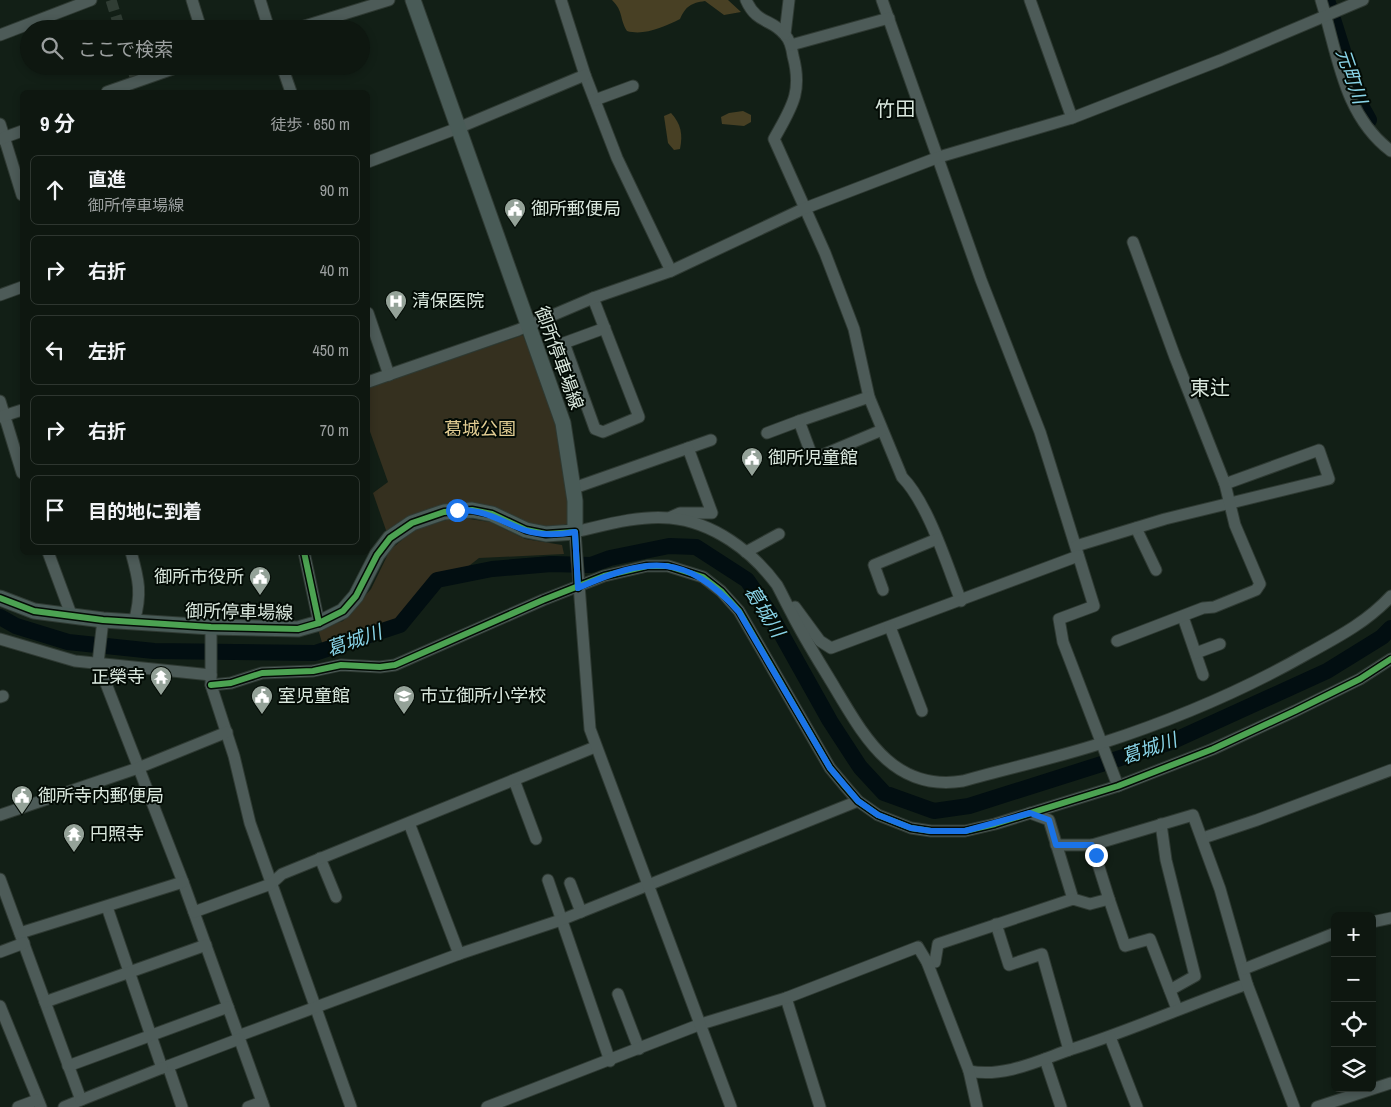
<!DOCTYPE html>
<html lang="ja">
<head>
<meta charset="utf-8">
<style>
	:root { --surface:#0e1710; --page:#172019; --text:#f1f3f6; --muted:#9b9f9f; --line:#2e3630 }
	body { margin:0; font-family:"Archivo Narrow","Noto Sans JP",sans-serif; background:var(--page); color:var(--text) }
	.controls { position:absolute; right:15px; bottom:15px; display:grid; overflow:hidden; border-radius:8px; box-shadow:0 2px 8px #0003 }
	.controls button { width:45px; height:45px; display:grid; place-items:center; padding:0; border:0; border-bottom:1px solid var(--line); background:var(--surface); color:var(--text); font:25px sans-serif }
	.stop { position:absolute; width:15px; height:15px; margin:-11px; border:4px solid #1a73e8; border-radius:50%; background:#fff }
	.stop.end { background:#1a73e8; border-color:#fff; box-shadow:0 1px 5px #0008 }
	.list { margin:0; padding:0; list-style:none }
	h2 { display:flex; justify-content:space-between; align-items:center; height:65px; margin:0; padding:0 20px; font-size:21px }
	h2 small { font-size:16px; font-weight:400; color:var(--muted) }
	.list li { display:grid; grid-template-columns:32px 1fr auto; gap:15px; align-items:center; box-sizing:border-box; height:70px; margin:0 10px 10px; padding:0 10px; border:1px solid var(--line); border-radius:8px }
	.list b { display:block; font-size:19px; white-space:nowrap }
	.list p { margin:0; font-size:16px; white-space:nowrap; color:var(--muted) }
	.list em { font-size:16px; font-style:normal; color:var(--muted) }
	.icon { flex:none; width:28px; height:28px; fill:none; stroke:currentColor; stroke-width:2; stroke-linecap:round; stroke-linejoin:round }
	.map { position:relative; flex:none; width:1391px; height:1107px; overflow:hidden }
	.search { position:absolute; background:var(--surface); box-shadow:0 2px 8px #0003; left:20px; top:20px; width:350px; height:55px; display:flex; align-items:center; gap:12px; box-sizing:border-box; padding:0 18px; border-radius:28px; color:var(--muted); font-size:19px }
	.panel { position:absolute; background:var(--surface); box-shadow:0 2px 8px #0003; left:20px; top:90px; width:350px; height:465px; border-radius:8px }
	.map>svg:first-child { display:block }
</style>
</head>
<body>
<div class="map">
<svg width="1391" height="1107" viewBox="0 0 1391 1107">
	<rect width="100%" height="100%" fill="#121f16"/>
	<g fill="#35301f">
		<polygon points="523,335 558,424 569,498 569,523 554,528 535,527 484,506 387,533 373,493 388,482 368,426 368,388"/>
		<polygon points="456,517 490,522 525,539 562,545 564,554 479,558 465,569 429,582 419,604 375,635 323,646 318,629 343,621 371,589 390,550 414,530"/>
	</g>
	<g fill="#484024">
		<path d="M612,0H728L741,12L724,15L705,1C691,3 686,6 680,19C664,27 644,36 627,31C619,18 624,12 612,0Z"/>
		<polygon points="743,111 751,115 751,122 744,126 722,124 721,117 729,113"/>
		<path d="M671,113C681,124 683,134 680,149L674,150L668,143L664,116Z"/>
	</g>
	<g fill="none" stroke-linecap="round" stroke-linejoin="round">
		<g stroke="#020e11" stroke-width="16">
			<polyline points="1327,0 1359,102 1369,120"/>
			<polyline points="0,617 16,626 68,642 154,651 315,653 400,625 437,580 492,569 551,564 591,565 610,558 669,546 696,547 747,580 769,612 830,721 860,767 884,793 934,811 969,806 1171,742 1327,671 1382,637 1391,628"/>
		</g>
		<g stroke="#303d34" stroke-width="11" stroke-dasharray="11 5.5" stroke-linecap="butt">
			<polyline points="111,0 120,29"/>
			<polyline points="132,66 136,81"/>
		</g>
		<g stroke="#2f3a33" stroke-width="13">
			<g id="minor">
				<polyline points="192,0 201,29"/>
				<polyline points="260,0 269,29"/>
				<polyline points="561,0 585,75 617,158 671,271"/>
				<path d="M746,0C757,25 772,18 785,35C790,40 792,49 793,56C803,93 791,108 774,139L825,253L854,329L869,397L902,477C928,503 947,565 961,601"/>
				<polyline points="882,0 981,280 1040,432 1094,606 1059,619 1063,642 1118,786"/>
				<polyline points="1030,0 1072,118"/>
				<path d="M1321,0C1338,54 1343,115 1391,151"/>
				<polyline points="295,29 389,0"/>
				<polyline points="785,34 789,0"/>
				<polyline points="0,35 91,0"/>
				<polyline points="791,45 889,18"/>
				<polyline points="282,66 291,92"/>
				<polyline points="107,92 181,66"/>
				<polyline points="595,100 633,86"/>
				<polyline points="0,124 22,195"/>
				<polyline points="0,139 22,131"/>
				<polyline points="368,162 458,128 585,75"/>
				<polyline points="0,295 22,287"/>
				<polyline points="593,298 639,417 603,432 595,429 564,343 605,328"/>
				<polyline points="368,313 389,375"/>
				<polyline points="368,382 518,330 593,298 671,271 803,209 939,157 1072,118 1221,60 1363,0"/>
				<polyline points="869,397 799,421 812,456 820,456 882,430"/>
				<polyline points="0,401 22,473"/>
				<polyline points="0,417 22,410"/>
				<polyline points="767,433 799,421"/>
				<polyline points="574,488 711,440"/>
				<polyline points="671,517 680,513 712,513 688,448"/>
				<polyline points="1136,528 1156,570"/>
				<polyline points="1076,546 1165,519 1329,479 1319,450 1225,484"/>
				<polyline points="48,552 72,617"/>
				<path d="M131,552C139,580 142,594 134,622"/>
				<polyline points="304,552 319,623"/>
				<polyline points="746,552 779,534"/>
				<polyline points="883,590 874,565 937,539"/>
				<polyline points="795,607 820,641 831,648 1078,556"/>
				<polyline points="1183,617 1203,675"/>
				<polyline points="103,620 98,663 183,882 264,1107"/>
				<polyline points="211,627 211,685 234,756 250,823 351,1107"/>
				<polyline points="890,627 922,711"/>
				<polyline points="0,639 75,661 211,675"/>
				<polyline points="1117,641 1203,608 1214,607 1256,590 1260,584 1235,525 1225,484 1175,357 1133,242"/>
				<polyline points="1196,653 1220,644"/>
				<polyline points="211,685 231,683 262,673 313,671 341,665 380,667 395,665 543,600 604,576 647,566 668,566 703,577 721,591 739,611 830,768 845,786 858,801 878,815 911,828 931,831 965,831 995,824 1118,786 1213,749 1295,711 1360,679 1391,659"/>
				<polyline points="0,697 3,696"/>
				<polyline points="514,780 536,839"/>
				<polyline points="1030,813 1049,820 1073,899"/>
				<polyline points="0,815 138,768 227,732"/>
				<polyline points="409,823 459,954"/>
				<polyline points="1161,824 1166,860 1195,976 1170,990"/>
				<polyline points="1203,838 1257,820 1391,770"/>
				<polyline points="1056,845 1092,845"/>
				<polyline points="320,858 336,897"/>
				<polyline points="0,879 81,1100 64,1107"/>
				<polyline points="548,880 610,1061"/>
				<polyline points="570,883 581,912"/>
				<polyline points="1109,899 1125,946 1150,939 1177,1009"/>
				<polyline points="107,907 162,1068 168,1066 182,1107"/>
				<polyline points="194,912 271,884 282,874 595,747"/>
				<polyline points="1372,922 1391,918"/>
				<path d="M996,924L1009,965L1042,954L1069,1050C1130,1031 1187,1005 1247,984"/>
				<polyline points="20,933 183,882"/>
				<polyline points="0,952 24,943"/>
				<polyline points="927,962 935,962 938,944 1073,899 1090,904 1109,899 1092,845 1193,815 1220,889 1247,984 1294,1107"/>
				<polyline points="1244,969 1335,933"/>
				<polyline points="618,994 639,1049"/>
				<polyline points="786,998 820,1107"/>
				<polyline points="45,1002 206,945"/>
				<polyline points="0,1006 41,1107"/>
				<polyline points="238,1036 459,954 561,920 858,801"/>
				<polyline points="1110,1037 1137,1107"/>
				<polyline points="1045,1059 1061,1107"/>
				<polyline points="68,1066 228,1007"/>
				<polyline points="168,1066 239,1039"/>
				<path d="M969,1071C1003,1078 1038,1061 1069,1050"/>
				<polyline points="81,1100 162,1068"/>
				<polyline points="18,1107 37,1100"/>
				<polyline points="248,1107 262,1102"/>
				<polyline points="487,1107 701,1024 786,998 918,947 927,962 969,1071 977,1107"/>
				<path d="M731,1107L590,729L575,532C605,525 639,515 670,518C713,522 752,551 777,585C782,594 786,603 791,612C804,638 820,663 835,688C865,738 894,792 963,781C1009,768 1056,758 1102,743C1173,720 1242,691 1307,654C1338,637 1367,622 1391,596"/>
				<polyline points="1317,1107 1391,1083"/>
			</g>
		</g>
		<g stroke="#2f3a33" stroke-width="17">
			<polyline id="major" points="0,598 34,611 103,620 211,627 298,629 319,623 343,611 356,596 377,555 390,538 412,523 444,512 472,510 492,514 526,530 546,534 575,532 575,501 563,423 413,0"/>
		</g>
		<use href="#minor" stroke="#4d5b58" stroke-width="11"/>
		<use href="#major" stroke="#495b57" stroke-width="15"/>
		<g stroke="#030b05" stroke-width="9">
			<g id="cycleway">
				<polyline points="304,552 319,623"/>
				<polyline points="0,598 34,611 103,620 211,627 298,629 319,623 343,611 356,596 377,555 390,538 412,523 444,512 472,510 492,514 526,530 546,534 575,532 578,588"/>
				<polyline points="211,685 231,683 262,673 313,671 341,665 380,667 395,665 543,600 604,576 647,566 668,566 703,577 721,591 739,611 830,768 845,786 858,801 878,815 911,828 931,831 965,831 995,824 1118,786 1213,749 1295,711 1360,679 1391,659"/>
			</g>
		</g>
		<use href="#cycleway" stroke="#4ca352" stroke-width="6"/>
	</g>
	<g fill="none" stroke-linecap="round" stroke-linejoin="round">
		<path stroke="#1a73e8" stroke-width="6" d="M457,510C487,510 498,520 524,530C541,536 558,535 575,532L578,588C647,557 686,552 739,612L830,768L858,801L878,815L911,828L931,831H965L1030,813L1049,820L1056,845H1092L1096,855"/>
	</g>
	<defs>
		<g id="civic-pin" transform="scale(1.125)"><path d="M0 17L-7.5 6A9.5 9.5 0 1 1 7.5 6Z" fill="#94a298" stroke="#030b05"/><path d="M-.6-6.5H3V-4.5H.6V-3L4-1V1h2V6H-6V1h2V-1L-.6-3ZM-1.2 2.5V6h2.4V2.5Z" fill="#fff"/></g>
		<g id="hospital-pin" transform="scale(1.125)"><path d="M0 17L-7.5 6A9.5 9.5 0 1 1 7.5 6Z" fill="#94a298" stroke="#030b05"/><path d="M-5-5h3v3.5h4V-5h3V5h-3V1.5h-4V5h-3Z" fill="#fff"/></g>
		<g id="temple-pin" transform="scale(1.125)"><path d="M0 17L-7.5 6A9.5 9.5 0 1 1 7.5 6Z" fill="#94a298" stroke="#030b05"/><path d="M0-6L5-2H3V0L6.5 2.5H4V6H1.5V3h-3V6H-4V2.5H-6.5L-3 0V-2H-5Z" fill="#fff"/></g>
		<g id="school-pin" transform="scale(1.125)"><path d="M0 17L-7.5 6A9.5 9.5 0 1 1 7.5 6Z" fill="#94a298" stroke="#030b05"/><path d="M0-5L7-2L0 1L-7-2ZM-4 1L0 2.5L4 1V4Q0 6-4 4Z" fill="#fff"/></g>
	</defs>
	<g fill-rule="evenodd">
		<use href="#civic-pin" x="515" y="209"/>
		<use href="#hospital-pin" x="396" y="301"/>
		<use href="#civic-pin" x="752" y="458"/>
		<use href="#civic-pin" x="260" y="577"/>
		<use href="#temple-pin" x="161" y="677"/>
		<use href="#civic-pin" x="262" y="696"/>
		<use href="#school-pin" x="404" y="696"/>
		<use href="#civic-pin" x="22" y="796"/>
		<use href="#temple-pin" x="74" y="834"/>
	</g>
	<g text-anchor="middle" stroke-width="4" stroke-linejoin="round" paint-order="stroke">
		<g font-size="18" fill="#dae8de" stroke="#030b05" text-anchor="start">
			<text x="531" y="215">御所郵便局</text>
			<text x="412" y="307">清保医院</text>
			<text x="768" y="464">御所児童館</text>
			<text x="244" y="583" text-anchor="end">御所市役所</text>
			<text x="145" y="683" text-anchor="end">正榮寺</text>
			<text x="278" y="702">室児童館</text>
			<text x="420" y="702">市立御所小学校</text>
			<text x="38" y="802">御所寺内郵便局</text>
			<text x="90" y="840">円照寺</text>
		</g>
		<g font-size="18" fill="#dae8de" stroke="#030b05">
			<text transform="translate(559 358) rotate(70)" y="6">御所停車場線</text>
			<text transform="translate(239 612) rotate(1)" y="6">御所停車場線</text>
		</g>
		<g font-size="18" fill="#e1cc92" stroke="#030b05">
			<text x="480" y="435">葛城公園</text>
		</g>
		<g font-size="19" font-style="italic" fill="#89d4e8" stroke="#030b05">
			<text transform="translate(1352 76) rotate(71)" y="7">元町川</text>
			<text transform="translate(765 611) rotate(58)" y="7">葛城川</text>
			<text transform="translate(354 640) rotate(-19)" y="7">葛城川</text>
			<text transform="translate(1149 748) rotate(-19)" y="7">葛城川</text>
		</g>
		<g font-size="20" fill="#dae8de" stroke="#030b05">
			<text x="895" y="116">竹田</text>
			<text x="1210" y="395">東辻</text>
		</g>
	</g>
</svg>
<div class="controls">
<button>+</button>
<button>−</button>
<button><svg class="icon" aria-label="locate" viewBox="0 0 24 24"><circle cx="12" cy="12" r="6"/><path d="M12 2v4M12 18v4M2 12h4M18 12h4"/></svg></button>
<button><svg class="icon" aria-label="layers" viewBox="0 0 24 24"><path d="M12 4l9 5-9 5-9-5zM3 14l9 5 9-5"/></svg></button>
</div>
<div class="stop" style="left:457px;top:510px"></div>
<div class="stop end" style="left:1096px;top:855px"></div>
<div class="search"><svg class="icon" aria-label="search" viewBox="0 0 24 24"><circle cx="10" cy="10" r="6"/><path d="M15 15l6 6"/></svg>ここで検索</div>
<section class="panel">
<h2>9 分<small>徒歩 · 650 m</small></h2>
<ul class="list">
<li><svg class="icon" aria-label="ahead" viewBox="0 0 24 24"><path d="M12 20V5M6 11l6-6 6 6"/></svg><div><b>直進</b><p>御所停車場線</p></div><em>90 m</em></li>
<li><svg class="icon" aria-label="right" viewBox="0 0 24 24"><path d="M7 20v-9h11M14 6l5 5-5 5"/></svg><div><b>右折</b></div><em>40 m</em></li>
<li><svg class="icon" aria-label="left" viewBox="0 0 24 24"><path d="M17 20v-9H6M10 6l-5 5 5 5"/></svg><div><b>左折</b></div><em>450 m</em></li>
<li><svg class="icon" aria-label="right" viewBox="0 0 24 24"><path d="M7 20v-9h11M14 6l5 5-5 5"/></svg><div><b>右折</b></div><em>70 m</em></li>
<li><svg class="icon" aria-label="arrive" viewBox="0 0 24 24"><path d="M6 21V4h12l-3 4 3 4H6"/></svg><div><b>目的地に到着</b></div></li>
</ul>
</section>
</div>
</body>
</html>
